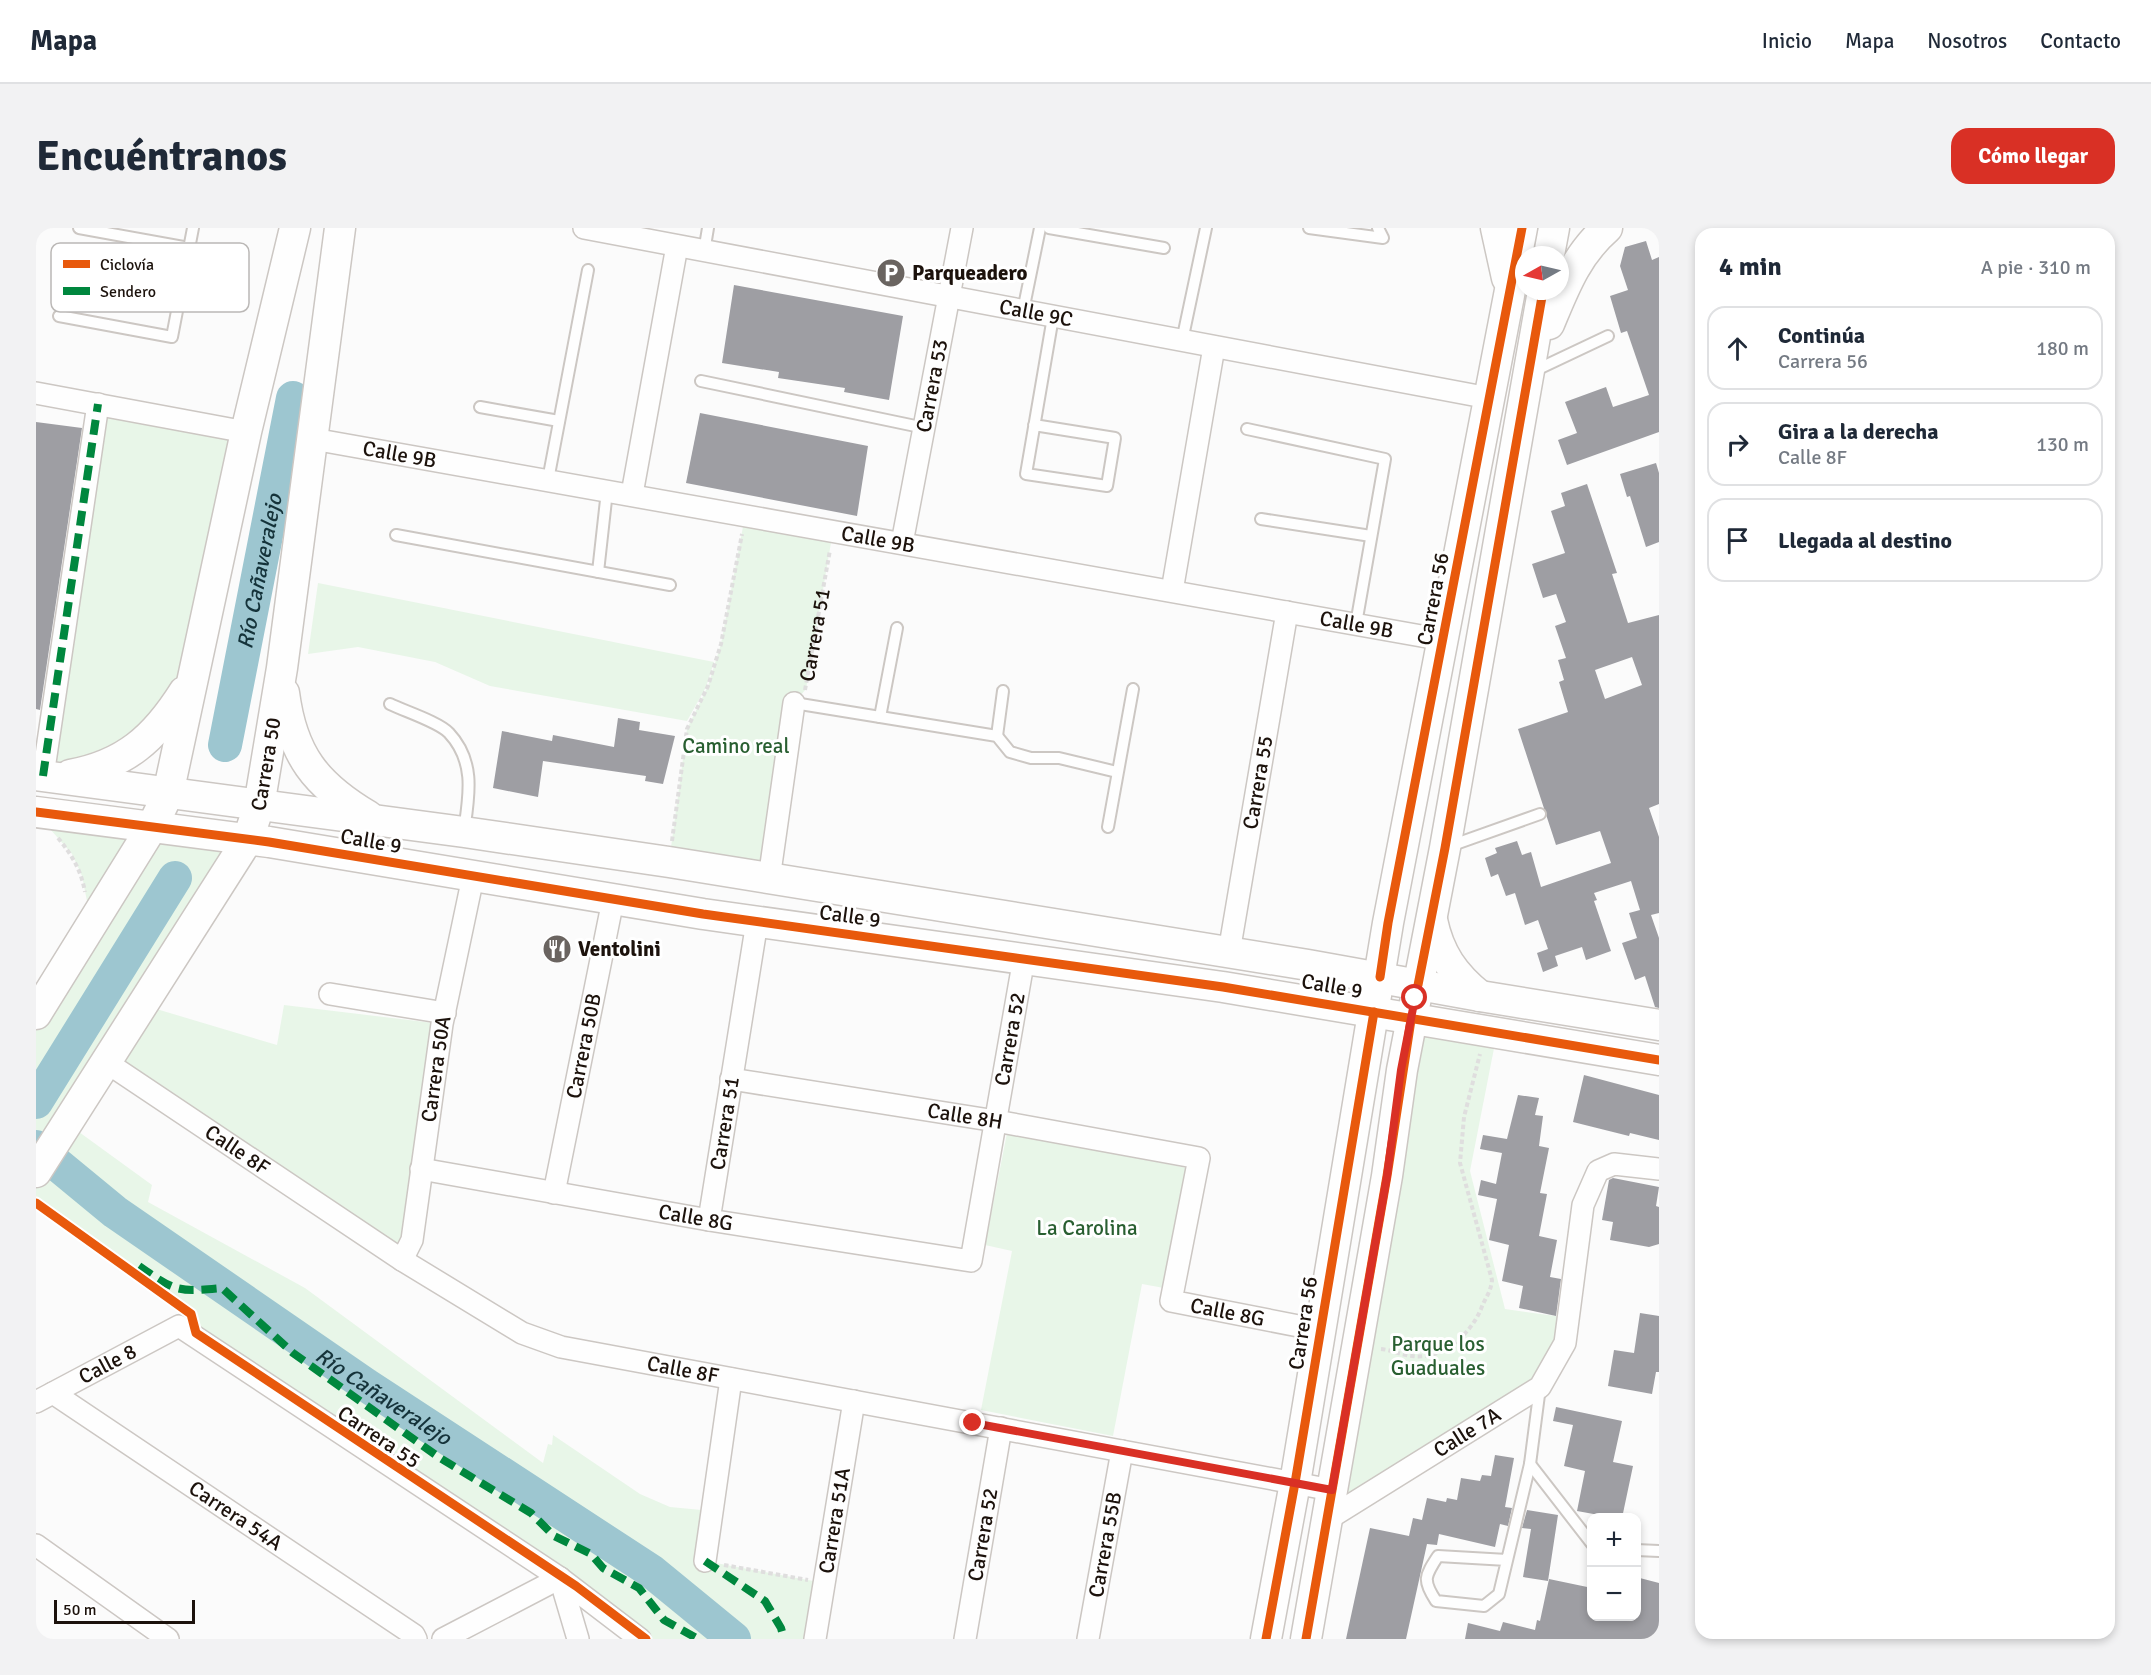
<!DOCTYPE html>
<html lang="es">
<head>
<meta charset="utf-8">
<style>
	:root { --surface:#fff; --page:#f2f2f3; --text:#1f2937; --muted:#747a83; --line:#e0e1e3; --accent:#d93025 }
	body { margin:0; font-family:Signika,sans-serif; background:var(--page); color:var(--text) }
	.controls { position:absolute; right:18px; bottom:18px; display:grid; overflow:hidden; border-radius:12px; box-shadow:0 3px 9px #0003 }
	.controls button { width:54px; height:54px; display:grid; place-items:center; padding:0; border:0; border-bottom:2px solid var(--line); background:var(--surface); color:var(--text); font:30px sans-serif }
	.compass { position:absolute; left:1479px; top:18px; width:54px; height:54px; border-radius:50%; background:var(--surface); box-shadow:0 3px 9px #0003; rotate:262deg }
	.scale { position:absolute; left:18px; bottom:15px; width:141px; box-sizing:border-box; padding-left:6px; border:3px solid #1c120c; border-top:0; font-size:16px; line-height:21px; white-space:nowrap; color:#1c120c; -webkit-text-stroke:4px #fff; paint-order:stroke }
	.stop { position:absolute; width:18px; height:18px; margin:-14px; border:4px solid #d93025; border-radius:50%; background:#fff }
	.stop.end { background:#d93025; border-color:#fff; box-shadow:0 2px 6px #0008 }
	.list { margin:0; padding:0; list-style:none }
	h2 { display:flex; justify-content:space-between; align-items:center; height:78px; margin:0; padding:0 24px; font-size:26px }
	h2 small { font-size:20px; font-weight:400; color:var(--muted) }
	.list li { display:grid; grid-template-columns:39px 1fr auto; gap:18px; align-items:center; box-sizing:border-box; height:84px; margin:0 12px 12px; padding:0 12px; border:2px solid var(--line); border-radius:18px }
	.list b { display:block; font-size:22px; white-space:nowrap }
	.list p { margin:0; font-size:20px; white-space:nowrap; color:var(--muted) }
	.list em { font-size:20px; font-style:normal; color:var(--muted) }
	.icon { flex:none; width:33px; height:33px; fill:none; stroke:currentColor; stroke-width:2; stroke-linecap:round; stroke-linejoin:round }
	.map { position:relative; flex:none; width:1623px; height:1411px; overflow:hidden; border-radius:18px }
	header { display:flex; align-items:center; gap:36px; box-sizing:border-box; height:84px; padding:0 30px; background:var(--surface); border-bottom:2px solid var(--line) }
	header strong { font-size:28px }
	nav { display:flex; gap:33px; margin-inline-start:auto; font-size:21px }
	.intro { display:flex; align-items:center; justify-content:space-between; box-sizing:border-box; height:144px; padding:0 36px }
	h1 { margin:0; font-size:42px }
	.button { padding:15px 27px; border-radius:18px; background:var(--accent); color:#fff; font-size:21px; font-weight:700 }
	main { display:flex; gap:36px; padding:0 36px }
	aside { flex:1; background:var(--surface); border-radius:18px; box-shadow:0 3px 9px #0003 }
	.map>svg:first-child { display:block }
</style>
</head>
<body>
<header>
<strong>Mapa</strong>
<nav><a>Inicio</a><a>Mapa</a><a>Nosotros</a><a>Contacto</a></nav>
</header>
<div class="intro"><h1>Encuéntranos</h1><a class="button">Cómo llegar</a></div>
<main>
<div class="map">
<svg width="1623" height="1411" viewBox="0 0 1623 1411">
	<rect width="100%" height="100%" fill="#fbfbfb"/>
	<g fill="#e8f6e8">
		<polygon points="62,176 210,204 156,451 123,499 7,548"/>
		<polygon points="709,288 797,303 770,461 758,475 733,651 633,634 651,501 672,458 685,416"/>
		<polygon points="282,355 678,434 670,459 651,493 454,458 399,434 322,419 272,426"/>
		<polygon points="0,585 212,611 107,777 241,817 248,777 406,796 366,1032 70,834 32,896 116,957 112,974 269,1060 507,1235 512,1216 516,1217 517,1207 604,1266 634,1279 676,1283 669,1333 788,1355 779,1411 604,1411 0,982 0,786 49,697 51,673 46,648 36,626"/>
		<polygon points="1375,792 1461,805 1434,943 1469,1081 1534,1090 1504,1159 1306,1283"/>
		<polygon points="971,905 1151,940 1128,1060 1106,1056 1077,1208 945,1182 976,1023 949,1017"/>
	</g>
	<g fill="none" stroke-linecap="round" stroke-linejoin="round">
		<g stroke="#9dc6d0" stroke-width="34">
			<path id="s1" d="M189,517L257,170"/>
			<polyline points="0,874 139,650"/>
			<path id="s2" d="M0,919L79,984L330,1157L615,1343L698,1411"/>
		</g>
	</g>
	<g fill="#9e9ea3" fill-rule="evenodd">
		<polygon points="1610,13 1616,32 1623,29 1623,204 1531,237 1522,212 1541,205 1529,174 1570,159 1577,179 1613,167 1591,103 1585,105 1574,68 1592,62 1584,38 1589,19"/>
		<polygon points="698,57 867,88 853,172 808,164 809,160 742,150 743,144 686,135"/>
		<polygon points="664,185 832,218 821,288 650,255"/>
		<polygon points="0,194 46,200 4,482 0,481"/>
		<polygon points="1620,235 1623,245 1623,314 1610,319 1594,268 1591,269 1584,246"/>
		<path d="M1551,256L1581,345L1576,346L1592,395L1623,387V576L1613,580L1623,609V685L1615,687L1623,710V780L1619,779L1609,748L1599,752L1586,715L1601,710L1593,685L1604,682L1595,653L1558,665L1561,672L1558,673L1575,723L1550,732L1546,719L1519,728L1522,738L1507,744L1501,725L1512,721L1502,692L1489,697L1479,665L1470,668L1462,646L1455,649L1449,630L1461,625L1459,620L1481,613L1486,627L1495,624L1505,659L1575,635L1564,603L1520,617L1482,501L1532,484L1523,454L1528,452L1522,432L1530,430L1519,398L1530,394L1520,366L1507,370L1496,336L1529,325L1515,283L1529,278L1525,265ZM1596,429L1606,457L1569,471L1559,442Z"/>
		<polygon points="582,490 604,494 603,502 639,508 627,556 609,553 610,548 507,533 502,569 457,560 466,503 516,513 517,507 578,519"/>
		<polygon points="1548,847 1623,867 1623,912 1594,905 1593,908 1537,894"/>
		<polygon points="1482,867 1503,870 1499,887 1507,888 1503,918 1513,920 1504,965 1511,966 1503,1008 1521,1012 1514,1049 1525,1051 1520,1088 1483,1080 1487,1058 1466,1053 1473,1017 1453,1012 1461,971 1442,967 1445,952 1460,956 1466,925 1444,921 1447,907 1471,911"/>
		<polygon points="1577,950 1623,959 1620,978 1623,979 1623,1016 1613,1019 1574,1012 1577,994 1566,992 1573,952"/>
		<polygon points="1604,1085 1623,1088 1623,1144 1620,1144 1616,1166 1572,1158 1578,1122 1598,1125"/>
		<polygon points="1520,1179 1586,1193 1577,1234 1597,1238 1586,1290 1562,1290 1563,1287 1541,1283 1549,1243 1528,1238 1537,1197 1517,1193"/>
		<polygon points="1459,1227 1478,1230 1469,1279 1476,1280 1472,1298 1464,1296 1459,1319 1403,1306 1401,1317 1391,1316 1370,1411 1310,1411 1334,1300 1373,1308 1377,1290 1386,1292 1391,1270 1410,1274 1411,1270 1421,1272 1425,1250 1444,1253 1446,1247 1455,1248"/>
		<polygon points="1491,1282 1522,1287 1512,1353 1487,1349 1495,1301 1486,1300"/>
		<polygon points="1600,1349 1623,1355 1623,1411 1429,1411 1432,1395 1464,1403 1467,1394 1499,1402 1501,1392 1504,1393 1513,1351 1556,1360 1556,1389 1600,1389"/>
	</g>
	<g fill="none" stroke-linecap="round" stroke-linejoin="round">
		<g stroke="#ccc7c3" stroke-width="14">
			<g id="lane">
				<polyline points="43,0 153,20"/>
				<polyline points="1013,0 1128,20"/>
				<polyline points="1273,0 1347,10 1342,0"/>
				<polyline points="668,24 672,0"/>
				<polyline points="987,83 1004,0"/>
				<polyline points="23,88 136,109 157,0"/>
				<polyline points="1146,113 1170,0"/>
				<polyline points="1498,143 1572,108"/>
				<polyline points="665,153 889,200"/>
				<polyline points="444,179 523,193"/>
				<polyline points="998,197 1079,210 1071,258 990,246 1017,89"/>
				<polyline points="1211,201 1349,231 1320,396"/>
				<polyline points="512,252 552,42"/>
				<polyline points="1225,291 1335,308"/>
				<polyline points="360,307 634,357"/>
				<polyline points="562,344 571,263"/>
				<polyline points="758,475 961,508 974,524 995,530 1023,530 1081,544"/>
				<path d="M354,476C368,483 403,494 413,505C440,534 433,568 428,603"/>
				<polyline points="844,489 861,400"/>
				<polyline points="961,508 967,463"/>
				<polyline points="1072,599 1097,461"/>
				<polyline points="1414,618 1504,586"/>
				<polyline points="1494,1236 1556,1316"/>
				<polyline points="1600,1322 1623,1323"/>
				<path d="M1471,1332L1402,1328C1389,1348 1386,1352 1400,1373L1448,1378L1463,1366L1494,1236L1504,1159"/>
			</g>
		</g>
		<g stroke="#ccc7c3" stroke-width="24">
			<g id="street">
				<path id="s4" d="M548,0L1453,170"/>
				<polyline points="0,165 210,204"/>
				<path id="s5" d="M277,211L1408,412"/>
				<polyline points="596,266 641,18"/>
				<path id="s6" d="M866,315L926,0"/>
				<polyline points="1136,363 1178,119"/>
				<polyline points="7,548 62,176"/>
				<polyline points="733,651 758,475"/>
				<path id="s7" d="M1193,724L1251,384"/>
				<polyline points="294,766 409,785"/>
				<path id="s8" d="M70,834L366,1032L486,1105L525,1119L1296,1262"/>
				<path id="s9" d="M695,851L960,893L1163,930L1135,1073L1283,1102"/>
				<path id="s10" d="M385,941L673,992L935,1033L988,730"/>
				<path id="s11" d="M518,965L577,672"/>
				<path id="s12" d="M673,992L721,694"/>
				<path id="s13" d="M366,1032L376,1012L406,796L437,649"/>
				<path id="s14" d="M17,1165L378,1407L380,1411"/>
				<path id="s15" d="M0,1174L143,1098L524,1350L604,1411"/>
				<path id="s16" d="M1292,1291L1504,1159L1529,1115L1547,977L1562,943L1578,936L1623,941"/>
				<polyline points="0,1317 132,1411"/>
				<polyline points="669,1333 695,1151"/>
				<polyline points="524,1350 542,1411"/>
				<polyline points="407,1411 524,1350"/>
				<path id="s17" d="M779,1411L818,1173"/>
				<path id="s18" d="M929,1411L965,1200"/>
				<path id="s19" d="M1052,1411L1086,1223"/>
			</g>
		</g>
		<g stroke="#ccc7c3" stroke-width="33">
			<g id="secondary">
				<polyline points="1460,0 1471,50"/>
				<polyline points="1513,27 1518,0"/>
				<path d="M1513,96C1528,60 1540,27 1571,0"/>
				<path d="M248,465C256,527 280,557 332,588"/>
				<polyline points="0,547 428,604 633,634 1272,737 1444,768 1623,797"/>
				<path d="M34,547C89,537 119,510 148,464"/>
				<polyline points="0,584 233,614 667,686 1187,759 1623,832"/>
				<path d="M1396,692C1403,726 1418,747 1444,768"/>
				<polyline points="0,786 116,599 132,566 210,204 259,0"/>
				<path id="s20" d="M0,944L212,611L223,578L246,440L304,0"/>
				<polyline points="1230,1411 1259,1255 1352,695 1486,0"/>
				<polyline points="1270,1411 1351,948 1366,842 1409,620 1507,63"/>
			</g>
		</g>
		<g stroke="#dfdede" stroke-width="4" stroke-dasharray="4.5 3" stroke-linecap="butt">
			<path id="s3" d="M769,462L794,322"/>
			<path d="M22,610C36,627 45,642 49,664"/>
			<polyline points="636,613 651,501 672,458 685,416 706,306"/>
			<path d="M1345,1121C1355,1122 1366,1127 1376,1128C1406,1132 1434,1107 1445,1081C1449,1070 1455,1064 1456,1052L1424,935L1428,889L1444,826"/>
			<polyline points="688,1337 772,1352"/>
		</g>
		<use href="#lane" stroke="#fefefe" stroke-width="10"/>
		<use href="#street" stroke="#fefefe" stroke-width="21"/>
		<use href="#secondary" stroke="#fefefe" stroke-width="30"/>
		<g stroke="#00873e" stroke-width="8" stroke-dasharray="15 8" stroke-linecap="butt">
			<polyline points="7,548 62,176"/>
			<path d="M103,1038C140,1064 142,1064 186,1060L257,1125L404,1230L495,1285L518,1308L555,1326L567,1340L603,1360L628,1392L662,1411"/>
			<polyline points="669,1333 729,1373 745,1400 748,1411"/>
		</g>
		<g stroke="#fff" stroke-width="13">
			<g id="cycleway">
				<polyline points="0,584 233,614 667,686 1187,759 1623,832"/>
				<polyline points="1344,749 1352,695 1486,0"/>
				<polyline points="1382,757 1409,620 1507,63"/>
				<polyline points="0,975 155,1086 160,1105 540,1358 610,1411"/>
				<polyline points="1230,1411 1259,1255 1338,784"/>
				<polyline points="1270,1411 1351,948 1375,792"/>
			</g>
		</g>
		<use href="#cycleway" stroke="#e8590c" stroke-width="9"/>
	</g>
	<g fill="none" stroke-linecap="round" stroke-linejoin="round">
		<polyline stroke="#d93025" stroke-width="8" points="937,1195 1296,1262 1351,948 1365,842 1379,770"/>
	</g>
	<defs>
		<g id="parking-disc" transform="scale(1.5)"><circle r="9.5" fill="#6a6460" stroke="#fff"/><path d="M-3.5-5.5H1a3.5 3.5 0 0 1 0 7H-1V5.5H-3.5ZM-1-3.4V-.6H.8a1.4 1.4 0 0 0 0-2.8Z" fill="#fff"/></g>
		<g id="restaurant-disc" transform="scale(1.5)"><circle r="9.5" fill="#6a6460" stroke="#fff"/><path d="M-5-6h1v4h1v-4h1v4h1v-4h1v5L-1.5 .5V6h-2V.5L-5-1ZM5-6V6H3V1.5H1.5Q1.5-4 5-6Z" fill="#fff"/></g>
	</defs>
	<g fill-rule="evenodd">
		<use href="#parking-disc" x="855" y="45"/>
		<use href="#restaurant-disc" x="521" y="721"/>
	</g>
	<g text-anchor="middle" stroke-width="6" stroke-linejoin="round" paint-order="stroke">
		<g font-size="21" font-weight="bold" fill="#1c120c" stroke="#fff" text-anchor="start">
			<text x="876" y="52">Parqueadero</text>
			<text x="542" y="728">Ventolini</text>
		</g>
		<g font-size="21" fill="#1c120c" stroke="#fff">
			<text dy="7" stroke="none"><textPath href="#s4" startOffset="460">Calle 9C</textPath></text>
			<text dy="7" stroke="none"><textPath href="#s6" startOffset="160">Carrera 53</textPath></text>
			<text dy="7" stroke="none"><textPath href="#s5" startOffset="88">Calle 9B</textPath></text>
			<text dy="7" stroke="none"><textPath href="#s5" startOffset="574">Calle 9B</textPath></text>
			<text transform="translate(1397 371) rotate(-79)" y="7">Carrera 56</text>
			<text dy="7" stroke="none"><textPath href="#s5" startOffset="1060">Calle 9B</textPath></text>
			<text dy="7" stroke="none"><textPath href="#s3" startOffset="56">Carrera 51</textPath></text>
			<text dy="7" stroke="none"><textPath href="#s20" startOffset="472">Carrera 50</textPath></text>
			<text dy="7" stroke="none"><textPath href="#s7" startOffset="172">Carrera 55</textPath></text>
			<text transform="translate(335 613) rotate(10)" y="7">Calle 9</text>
			<text transform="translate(814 688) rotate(8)" y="7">Calle 9</text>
			<text transform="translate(1296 758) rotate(10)" y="7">Calle 9</text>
			<text dy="7" stroke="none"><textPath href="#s10" startOffset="783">Carrera 52</textPath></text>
			<text dy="7" stroke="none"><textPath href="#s11" startOffset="150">Carrera 50B</textPath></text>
			<text dy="7" stroke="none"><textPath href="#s13" startOffset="195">Carrera 50A</textPath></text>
			<text dy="7" stroke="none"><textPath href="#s9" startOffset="237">Calle 8H</textPath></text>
			<text dy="7" stroke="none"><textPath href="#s12" startOffset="98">Carrera 51</textPath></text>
			<text dy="7" stroke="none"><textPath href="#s8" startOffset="158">Calle 8F</textPath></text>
			<text dy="7" stroke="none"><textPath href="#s10" startOffset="279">Calle 8G</textPath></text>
			<text dy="7" stroke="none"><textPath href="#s9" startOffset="678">Calle 8G</textPath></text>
			<text transform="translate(1267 1095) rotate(-81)" y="7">Carrera 56</text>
			<text dy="7" stroke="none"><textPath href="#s15" startOffset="81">Calle 8</textPath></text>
			<text dy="7" stroke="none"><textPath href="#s8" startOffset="662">Calle 8F</textPath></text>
			<text dy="7" stroke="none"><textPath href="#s16" startOffset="164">Calle 7A</textPath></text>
			<text transform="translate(343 1209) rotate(34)" y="7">Carrera 55</text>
			<text dy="7" stroke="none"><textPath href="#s14" startOffset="220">Carrera 54A</textPath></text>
			<text dy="7" stroke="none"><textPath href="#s17" startOffset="120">Carrera 51A</textPath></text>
			<text dy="7" stroke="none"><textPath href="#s18" startOffset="106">Carrera 52</textPath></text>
			<text dy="7" stroke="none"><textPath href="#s19" startOffset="96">Carrera 55B</textPath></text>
		</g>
		<g font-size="21" fill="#295f31" stroke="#fff">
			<text x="700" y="525">Camino real</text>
			<text x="1051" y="1007">La Carolina</text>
			<text x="1402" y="1123">Parque los<tspan x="1402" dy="24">Guaduales</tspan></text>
		</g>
		<g font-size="22" font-style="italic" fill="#15333a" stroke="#fff">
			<text dy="8" stroke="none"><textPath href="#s1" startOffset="177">Río Cañaveralejo</textPath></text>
			<text dy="8" stroke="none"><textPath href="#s2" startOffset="428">Río Cañaveralejo</textPath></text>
		</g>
	</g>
	<rect x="15" y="15" width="198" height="69" rx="9" fill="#fff" stroke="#bbb8b6" stroke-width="1.5"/>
	<rect x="27" y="32" width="27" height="8" fill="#e8590c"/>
	<rect x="27" y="59" width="27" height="8" fill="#00873e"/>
	<g font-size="16" fill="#1c120c">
		<text x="64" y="42">Ciclovía</text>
		<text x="64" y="69">Sendero</text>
	</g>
</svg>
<div class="controls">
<button>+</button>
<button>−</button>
</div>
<svg class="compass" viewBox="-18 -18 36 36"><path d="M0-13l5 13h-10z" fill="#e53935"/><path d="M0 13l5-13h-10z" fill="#747a83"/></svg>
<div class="scale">50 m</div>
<div class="stop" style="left:1379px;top:770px"></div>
<div class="stop end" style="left:937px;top:1195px"></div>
</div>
<aside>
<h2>4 min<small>A pie · 310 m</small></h2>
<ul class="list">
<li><svg class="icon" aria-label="ahead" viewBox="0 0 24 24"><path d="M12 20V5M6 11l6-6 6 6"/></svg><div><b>Continúa</b><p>Carrera 56</p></div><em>180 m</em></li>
<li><svg class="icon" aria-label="right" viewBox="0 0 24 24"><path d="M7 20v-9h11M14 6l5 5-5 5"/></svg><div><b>Gira a la derecha</b><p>Calle 8F</p></div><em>130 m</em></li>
<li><svg class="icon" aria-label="arrive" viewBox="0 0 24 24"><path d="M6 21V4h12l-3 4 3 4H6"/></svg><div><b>Llegada al destino</b></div></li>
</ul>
</aside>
</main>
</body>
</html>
